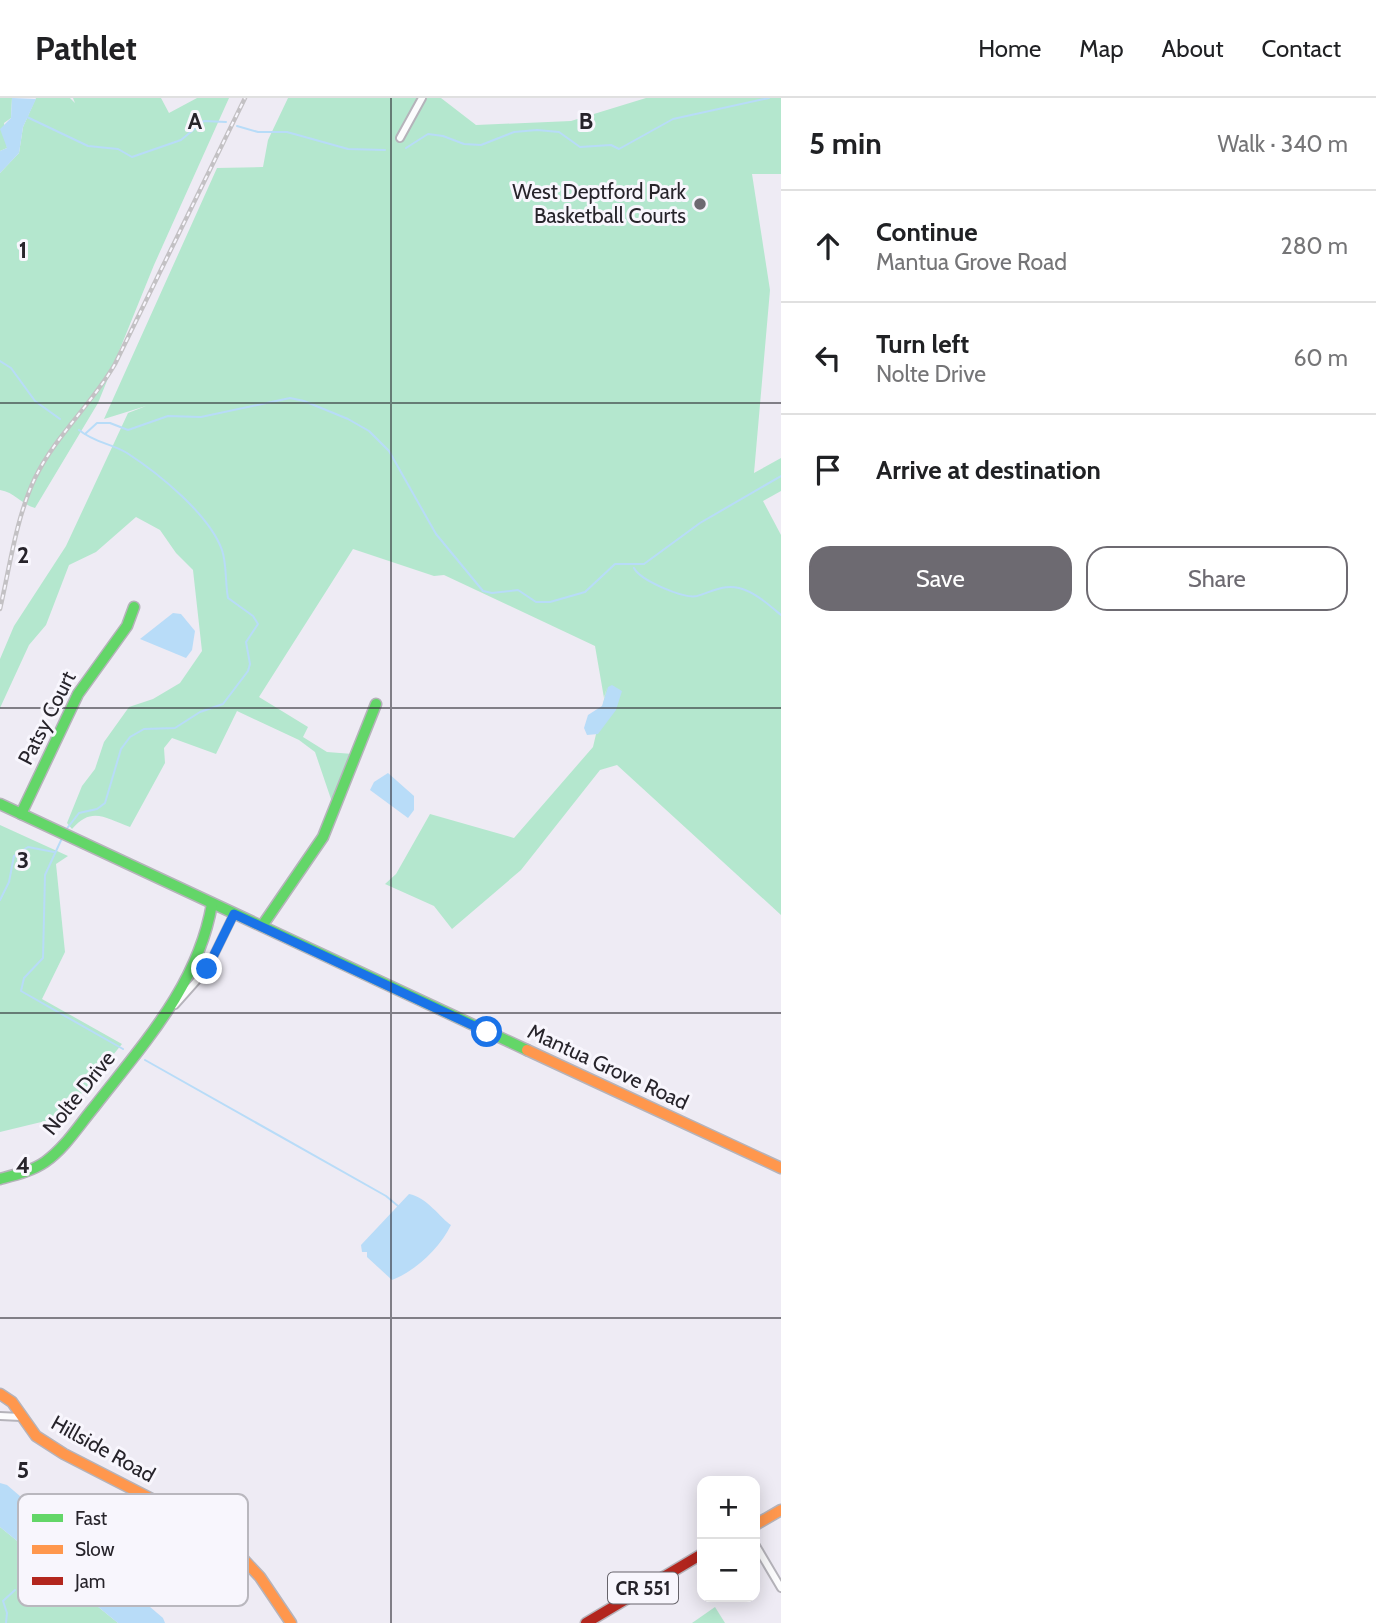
<!DOCTYPE html>
<html lang="en">
<head>
<meta charset="utf-8">
<style>
	:root { --surface:#fff; --page:#f2f2f2; --text:#202124; --muted:#757577; --line:#e0e0e0; --accent:#6d6a71 }
	body { margin:0; font-family:Cabin,sans-serif; background:var(--page); color:var(--text) }
	.controls { position:absolute; right:21px; bottom:21px; display:grid; overflow:hidden; border-radius:14px; box-shadow:0 4px 18px #0003 }
	.controls button { width:63px; height:63px; display:grid; place-items:center; padding:0; border:0; border-bottom:2px solid var(--line); background:var(--surface); color:var(--text); font:35px sans-serif }
	.stop { position:absolute; width:21px; height:21px; margin:-16px; border:5px solid #1a73e8; border-radius:50%; background:#fff }
	.stop.end { background:#1a73e8; border-color:#fff; box-shadow:0 2px 7px #0008 }
	.list { margin:0; padding:0; list-style:none }
	h2 { display:flex; justify-content:space-between; align-items:center; height:91px; margin:0; padding:0 28px; font-size:30px }
	h2 small { font-size:23px; font-weight:400; color:var(--muted) }
	.list li { display:grid; grid-template-columns:46px 1fr auto; gap:21px; align-items:center; box-sizing:border-box; height:112px; padding:0 28px; border-top:2px solid var(--line) }
	.list b { display:block; font-size:26px; white-space:nowrap }
	.list p { margin:0; font-size:23px; white-space:nowrap; color:var(--muted) }
	.list em { font-size:23px; font-style:normal; color:var(--muted) }
	.actions { display:flex; gap:14px; padding:21px 28px }
	.actions a { flex:1; padding:16px 0; border:2px solid var(--accent); border-radius:21px; text-align:center; font-size:24px; color:var(--accent) }
	.actions .main { background:var(--accent); color:#fff }
	.icon { flex:none; width:38px; height:38px; fill:none; stroke:currentColor; stroke-width:2; stroke-linecap:round; stroke-linejoin:round }
	.map { position:relative; flex:none; width:781px; height:1525px; overflow:hidden }
	header { display:flex; align-items:center; gap:42px; box-sizing:border-box; height:98px; padding:0 35px; background:var(--surface); border-bottom:2px solid var(--line) }
	header strong { font-size:33px }
	nav { display:flex; gap:38px; margin-inline-start:auto; font-size:24px }
	main { display:flex }
	aside { flex:1; background:var(--surface) }
	.map>svg:first-child { display:block }
</style>
</head>
<body>
<header>
<strong>Pathlet</strong>
<nav><a>Home</a><a>Map</a><a>About</a><a>Contact</a></nav>
</header>
<main>
<div class="map">
<svg width="781" height="1525" viewBox="0 0 781 1525">
	<rect width="100%" height="100%" fill="#eeebf4"/>
	<g fill="#b4e7ce">
		<polygon points="0,0 12,0 11,20 4,25 7,50 0,53"/>
		<path d="M36,0H70L75,5L73,0H161L169,15L197,0H229L154,167L98,305L35,410C21,406 14,394 0,392V75L19,55L23,29Z"/>
		<path d="M288,0H441L476,27L571,23L646,0H781V76H752L770,192L754,375L781,360V393L763,403L781,437V817L617,667L600,672L521,772L452,831L434,808L385,786L396,776L430,716L514,740L593,649L607,589L604,600L595,548L444,477L434,478L353,451L259,599L308,629L303,639L327,654L353,656L333,707L315,654L299,642L237,613L216,656L172,640L164,650L165,665L130,729C105,720 92,708 72,731L67,725L82,688L95,671L104,644L129,609L153,601L180,585L202,553L193,472L176,455L160,432L136,419L96,454L69,467L46,527L29,547L0,610V561L14,528L66,448L128,315L146,308L104,321L217,70L263,69L268,42Z"/>
		<polygon points="0,727 68,758 56,766 65,854 42,901 122,946 62,1019 0,1034"/>
		<polygon points="0,1429 118,1525 0,1525"/>
		<polygon points="715,1509 725,1525 692,1525"/>
	</g>
	<g fill="#b8dcf8">
		<polygon points="12,0 36,1 23,29 19,55 0,75 0,53 7,50 0,31 11,20"/>
		<polygon points="173,515 181,516 195,533 192,552 186,560 140,541"/>
		<polygon points="612,587 622,593 616,612 598,636 587,637 584,630 588,617 602,608 608,589"/>
		<polygon points="388,675 414,698 414,712 408,720 370,692 374,684"/>
		<path d="M409,1096C427,1099 441,1121 451,1127C440,1150 414,1174 392,1182L367,1159V1154H362L361,1147Z"/>
		<polygon points="0,1385 7,1387 163,1520 165,1525 118,1525 0,1429"/>
	</g>
	<g fill="none" stroke-linecap="round" stroke-linejoin="round">
		<g stroke="#b8dcf8" stroke-width="2">
			<polyline points="27,19 88,48 118,51 132,59 181,42 204,23 226,24"/>
			<polyline points="237,28 258,34 287,34 348,51 385,52"/>
			<polyline points="406,50 428,36 443,38 464,46 481,47 514,34 537,32 559,34 580,49 611,47 619,51 673,21 769,0"/>
			<polyline points="0,263 11,270 35,303 60,321"/>
			<polyline points="85,336 97,325 110,325 128,332 168,318 201,319 290,300 304,303 348,321 369,333 389,353 436,436 483,493 492,495 518,492 536,504 550,504 585,494 615,466 644,466 700,425 781,378"/>
			<path d="M634,470C640,482 683,501 697,498C711,494 723,486 739,490C755,494 769,507 781,517"/>
			<path d="M65,733L79,715L97,711L105,705L121,651L130,639L144,631L175,630L200,614L223,606L248,573L250,566L246,544L258,526L253,518L228,500C225,484 227,467 222,452C209,416 158,375 127,355C110,345 95,345 79,332"/>
			<polyline points="63,738 45,777 43,860 24,880 21,893 123,951"/>
			<polyline points="0,802 9,784 14,758 28,749 54,754"/>
			<polyline points="145,962 386,1098 398,1108"/>
			<polyline points="6,1525 7,1515 3,1503 15,1492"/>
		</g>
		<g stroke="#b5b3ba" stroke-width="10">
			<g id="street">
				<polyline points="400,40 422,0"/>
				<polyline points="175,907 207,871 234,816"/>
				<polyline points="0,1318 21,1319"/>
				<polyline points="755,1446 781,1490"/>
			</g>
		</g>
		<g stroke="#b5b3ba" stroke-width="13">
			<g id="fast">
				<polyline points="0,706 527,952"/>
				<polyline points="21,716 78,596 127,528 134,509"/>
				<polyline points="262,828 323,739 376,606"/>
				<path d="M0,1081C15,1077 32,1073 45,1064C66,1049 79,1027 95,1008C144,945 198,887 212,806"/>
			</g>
		</g>
		<g stroke="#b5b3ba" stroke-width="13">
			<g id="slow">
				<polyline points="527,952 781,1070"/>
				<polyline points="0,1296 12,1304 36,1338 64,1356 220,1436 260,1479 291,1525"/>
				<polyline points="755,1427 781,1412"/>
			</g>
		</g>
		<g stroke="#b5b3ba" stroke-width="13">
			<polyline id="jam" points="586,1525 702,1456"/>
		</g>
		<use href="#street" stroke="#fcfcfd" stroke-width="6"/>
		<use href="#fast" stroke="#63d668" stroke-width="10"/>
		<use href="#slow" stroke="#ff974d" stroke-width="10"/>
		<use href="#jam" stroke="#b3261e" stroke-width="10"/>
		<g stroke="#c3c1c4" stroke-width="4.5">
			<path id="rail" d="M0,511C10,468 16,420 35,380C56,337 92,306 115,266L245,0"/>
		</g>
		<use href="#rail" stroke="#f8f6fd" stroke-width="2" stroke-dasharray="5" stroke-linecap="butt"/>
	</g>
	<g fill="none" stroke-linecap="round" stroke-linejoin="round">
		<polyline stroke="#1a73e8" stroke-width="9" points="207,871 234,816 487,934"/>
	</g>
	<path fill="none" stroke="#27242b" stroke-width="2" stroke-opacity="0.55" d="M391,0V1525M0,305H781M0,610H781M0,915H781M0,1220H781"/>
	<circle fill="#6d6a71" stroke="#f8f6fd" stroke-width="2.5" cx="700" cy="106" r="7"/>
	<g text-anchor="middle" stroke-width="6" stroke-linejoin="round" paint-order="stroke">
		<rect fill="#f8f6fd" stroke="#66636a" stroke-width="2" x="608" y="1474.5" width="70" height="31" rx="5"/>
		<g font-size="19" font-weight="bold" fill="#27242b">
			<text x="643" y="1497">CR 551</text>
		</g>
		<g font-size="21" fill="#27242b" stroke="#f8f6fd" text-anchor="end">
			<text x="686" y="101">West Deptford Park<tspan x="686" dy="24">Basketball Courts</tspan></text>
		</g>
		<g font-size="21" fill="#27242b" stroke="#f8f6fd">
			<text transform="translate(47 620) rotate(-63)" y="7">Patsy Court</text>
			<text transform="translate(608 969) rotate(25)" y="7">Mantua Grove Road</text>
			<text transform="translate(79 995) rotate(-51)" y="7">Nolte Drive</text>
			<text transform="translate(103 1351) rotate(29)" y="7">Hillside Road</text>
		</g>
	</g>
	<rect x="18" y="1396" width="230" height="112" rx="10" fill="#f8f6fd" stroke="#b9b7be" stroke-width="2"/>
	<rect x="32" y="1416" width="31" height="8" fill="#63d668"/>
	<rect x="32" y="1447" width="31" height="9" fill="#ff974d"/>
	<rect x="32" y="1479" width="31" height="8" fill="#b3261e"/>
	<g font-size="19" fill="#27242b">
		<text x="75" y="1427">Fast</text>
		<text x="75" y="1458">Slow</text>
		<text x="75" y="1490">Jam</text>
	</g>
	<g font-size="23" text-anchor="middle" font-weight="bold" fill="#27242b" stroke="#f8f6fd" stroke-width="6" stroke-linejoin="round" paint-order="stroke">
		<text x="195" y="31">A</text>
		<text x="586" y="31">B</text>
		<text x="23" y="160">1</text>
		<text x="23" y="465">2</text>
		<text x="23" y="770">3</text>
		<text x="23" y="1075">4</text>
		<text x="23" y="1380">5</text>
	</g>
</svg>
<div class="controls">
<button>+</button>
<button>−</button>
</div>
<div class="stop" style="left:487px;top:934px"></div>
<div class="stop end" style="left:207px;top:871px"></div>
</div>
<aside>
<h2>5 min<small>Walk · 340 m</small></h2>
<ul class="list">
<li><svg class="icon" aria-label="ahead" viewBox="0 0 24 24"><path d="M12 20V5M6 11l6-6 6 6"/></svg><div><b>Continue</b><p>Mantua Grove Road</p></div><em>280 m</em></li>
<li><svg class="icon" aria-label="left" viewBox="0 0 24 24"><path d="M17 20v-9H6M10 6l-5 5 5 5"/></svg><div><b>Turn left</b><p>Nolte Drive</p></div><em>60 m</em></li>
<li><svg class="icon" aria-label="arrive" viewBox="0 0 24 24"><path d="M6 21V4h12l-3 4 3 4H6"/></svg><div><b>Arrive at destination</b></div></li>
</ul>
<div class="actions"><a class="main">Save</a><a>Share</a></div>
</aside>
</main>
</body>
</html>
